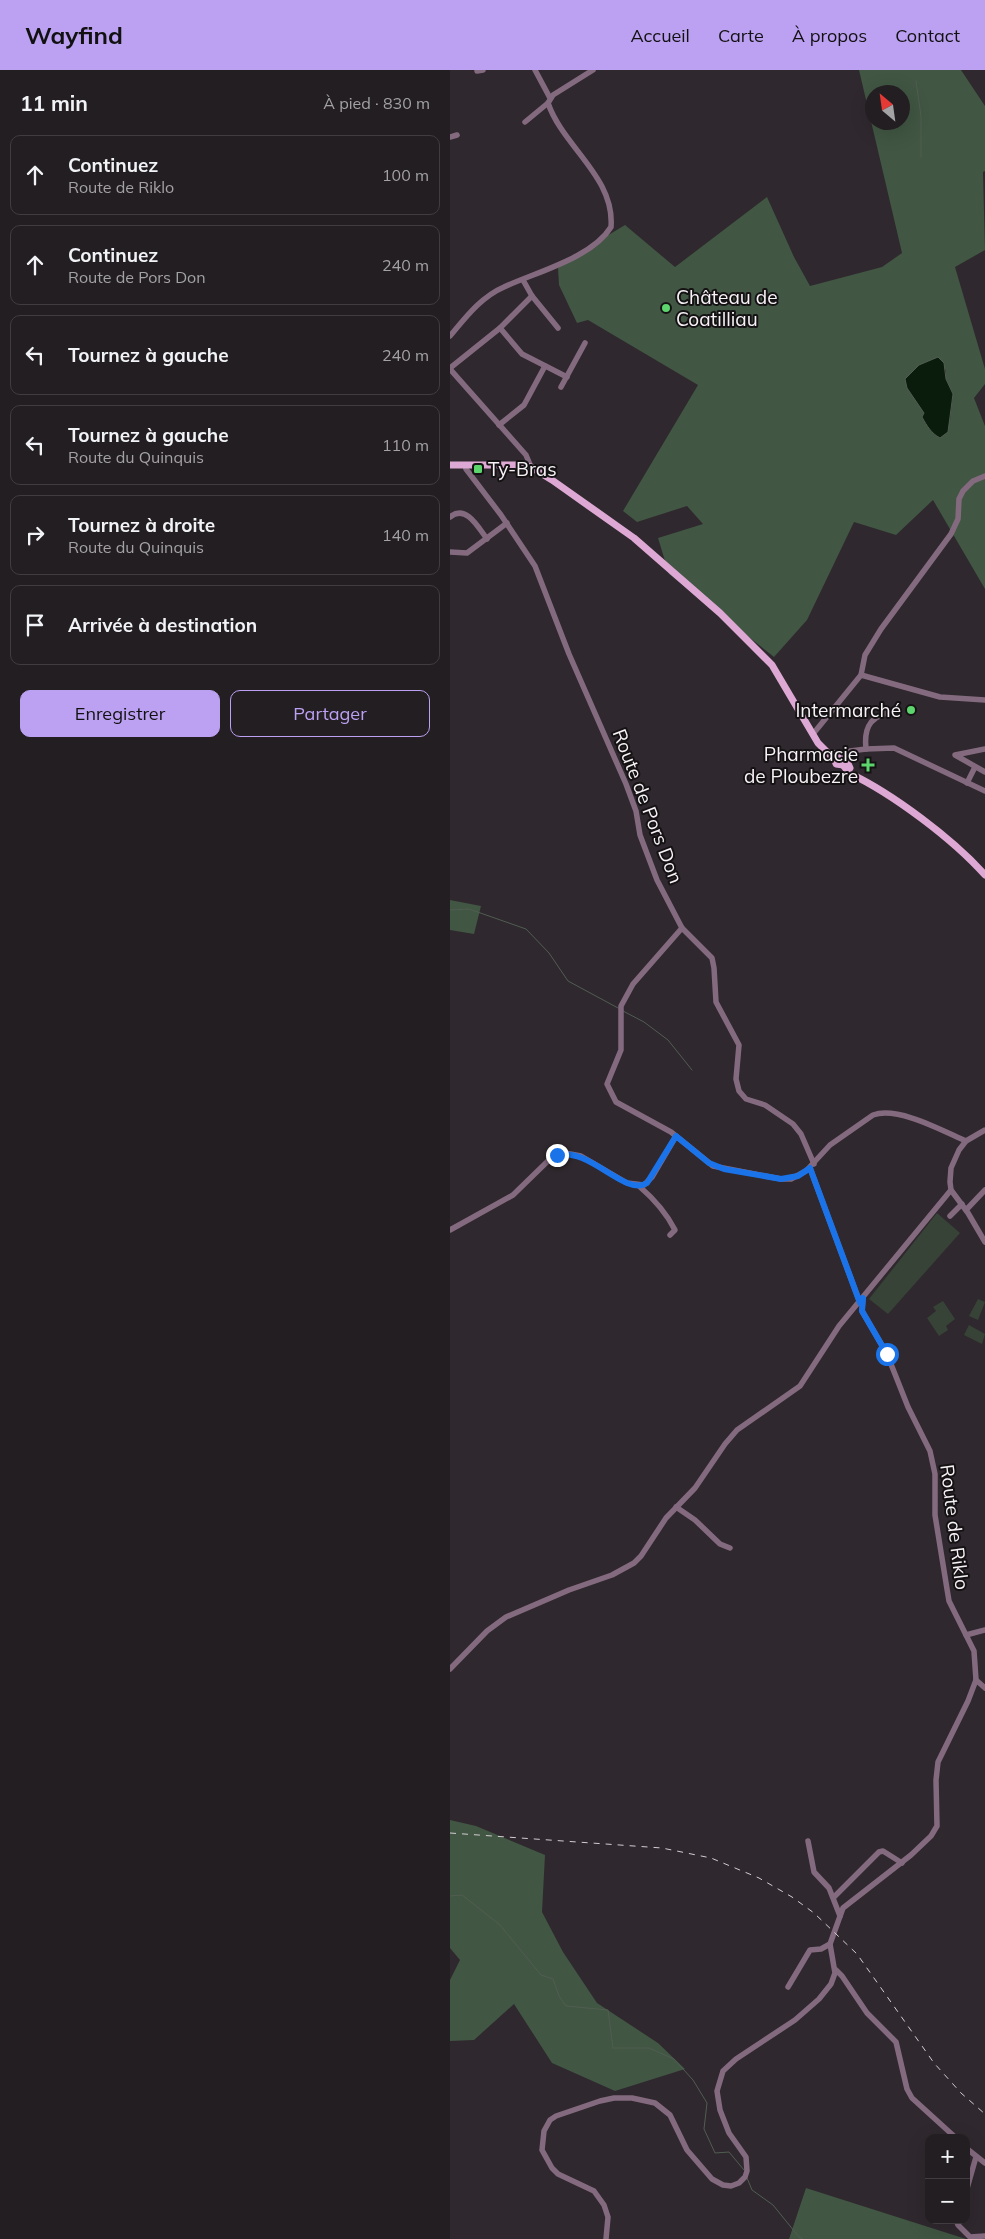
<!DOCTYPE html>
<html lang="fr">
<head>
<meta charset="utf-8">
<style>
	:root { --surface:#231e22; --page:#2f2b2f; --text:#f1f3f6; --muted:#a3a2a5; --line:#403c40; --accent:#bca0f2 }
	body { margin:0; font-family:Mulish,sans-serif; background:var(--page); color:var(--text) }
	.controls { position:absolute; right:15px; bottom:15px; display:grid; overflow:hidden; border-radius:10px; box-shadow:0 5px 20px #0002 }
	.controls button { width:45px; height:45px; display:grid; place-items:center; padding:0; border:0; border-bottom:1px solid var(--line); background:var(--surface); color:var(--text); font:25px sans-serif }
	.compass { position:absolute; left:415px; top:15px; width:45px; height:45px; border-radius:50%; background:var(--surface); box-shadow:0 5px 20px #0002; rotate:331deg }
	.stop { position:absolute; width:15px; height:15px; margin:-11px; border:4px solid #1a73e8; border-radius:50%; background:#fff }
	.stop.end { background:#1a73e8; border-color:#fff; box-shadow:0 1px 5px #0008 }
	.list { margin:0; padding:0; list-style:none }
	h2 { display:flex; justify-content:space-between; align-items:center; height:65px; margin:0; padding:0 20px; font-size:21px }
	h2 small { font-size:16px; font-weight:400; color:var(--muted) }
	.list li { display:grid; grid-template-columns:32px 1fr auto; gap:15px; align-items:center; box-sizing:border-box; height:80px; margin:0 10px 10px; padding:0 10px; border:1px solid var(--line); border-radius:10px }
	.list b { display:block; font-size:19px; white-space:nowrap }
	.list p { margin:0; font-size:16px; white-space:nowrap; color:var(--muted) }
	.list em { font-size:16px; font-style:normal; color:var(--muted) }
	.actions { display:flex; gap:10px; padding:15px 20px }
	.actions a { flex:1; padding:11px 0; border:1px solid var(--accent); border-radius:10px; text-align:center; font-size:18px; color:var(--accent) }
	.actions .main { background:var(--accent); color:#111 }
	.icon { flex:none; width:28px; height:28px; fill:none; stroke:currentColor; stroke-width:2; stroke-linecap:round; stroke-linejoin:round }
	.map { position:relative; flex:none; width:535px; height:2169px; overflow:hidden }
	header { display:flex; align-items:center; gap:30px; box-sizing:border-box; height:70px; padding:0 25px; background:var(--accent); color:#111 }
	header strong { font-size:24px }
	nav { display:flex; gap:28px; margin-inline-start:auto; font-size:18px }
	main { display:flex }
	aside { flex:1; background:var(--surface) }
	.map>svg:first-child { display:block }
</style>
</head>
<body>
<header>
<strong>Wayfind</strong>
<nav><a>Accueil</a><a>Carte</a><a>À propos</a><a>Contact</a></nav>
</header>
<main>
<aside>
<h2>11 min<small>À pied · 830 m</small></h2>
<ul class="list">
<li><svg class="icon" aria-label="ahead" viewBox="0 0 24 24"><path d="M12 20V5M6 11l6-6 6 6"/></svg><div><b>Continuez</b><p>Route de Riklo</p></div><em>100 m</em></li>
<li><svg class="icon" aria-label="ahead" viewBox="0 0 24 24"><path d="M12 20V5M6 11l6-6 6 6"/></svg><div><b>Continuez</b><p>Route de Pors Don</p></div><em>240 m</em></li>
<li><svg class="icon" aria-label="left" viewBox="0 0 24 24"><path d="M17 20v-9H6M10 6l-5 5 5 5"/></svg><div><b>Tournez à gauche</b></div><em>240 m</em></li>
<li><svg class="icon" aria-label="left" viewBox="0 0 24 24"><path d="M17 20v-9H6M10 6l-5 5 5 5"/></svg><div><b>Tournez à gauche</b><p>Route du Quinquis</p></div><em>110 m</em></li>
<li><svg class="icon" aria-label="right" viewBox="0 0 24 24"><path d="M7 20v-9h11M14 6l5 5-5 5"/></svg><div><b>Tournez à droite</b><p>Route du Quinquis</p></div><em>140 m</em></li>
<li><svg class="icon" aria-label="arrive" viewBox="0 0 24 24"><path d="M6 21V4h12l-3 4 3 4H6"/></svg><div><b>Arrivée à destination</b></div></li>
</ul>
<div class="actions"><a class="main">Enregistrer</a><a>Partager</a></div>
</aside>
<div class="map">
<svg width="535" height="2169" viewBox="0 0 535 2169">
	<rect width="100%" height="100%" fill="#2f282e"/>
	<g fill="#374337">
		<polygon points="487,1143 510,1163 438,1244 419,1229"/>
		<polygon points="528,1229 535,1232 528,1250 519,1246"/>
		<polygon points="493,1231 505,1249 496,1256 498,1260 489,1266 477,1248 486,1241 483,1237"/>
		<polygon points="519,1255 535,1264 532,1274 514,1265"/>
	</g>
	<g fill="#415643" fill-rule="evenodd">
		<path d="M409,0H511L535,36V101L533,102L535,180L505,197L535,299V314L524,328L535,356V519L483,430L446,465L404,452L357,550L324,587L219,504L208,468L253,454L237,436L187,452L173,441L248,315L138,250L127,253L109,215L108,198L117,190L175,155L225,197L317,127L344,187L360,216L432,197L452,183ZM422,22H452V52H422ZM496,299V309L503,324L500,351L472,348L474,343L472,338Z"/>
		<polygon points="0,830 31,836 24,864 0,860"/>
		<polygon points="0,1750 26,1756 95,1785 92,1842 113,1882 147,1933 208,1973 235,1999 165,2021 102,1993 64,1934 24,1970 0,1971 0,1910 10,1890 0,1878"/>
		<polygon points="356,2118 516,2169 339,2169"/>
	</g>
	<path fill="#0a1d0c" stroke="#515d52" d="M488,287L494,293L496,309L503,324L498,362L490,368C481,363 477,356 472,347L474,343L457,318L455,309L469,295Z"/>
	<g fill="none" stroke-linecap="round" stroke-linejoin="round">
		<g stroke="#515d52" stroke-width="1">
			<polyline points="466,11 471,46 471,87"/>
			<polyline points="0,840 19,839 76,859 99,883 118,911 168,938"/>
			<polyline points="173,941 194,952 218,970 242,1000"/>
			<polyline points="0,1826 12,1825 50,1855 91,1905 103,1909 109,1926 116,1936 158,1940 163,1978 199,1978 224,1989 243,2010 257,2033 254,2059 265,2083 279,2082 294,2100"/>
			<polyline points="297,2108 302,2120 323,2135 349,2167 353,2169"/>
		</g>
		<g stroke="#846a7f" stroke-width="5.5">
			<polyline points="85,0 100,28"/>
			<polyline points="27,1 33,0"/>
			<polyline points="75,52 98,33"/>
			<polyline points="0,67 7,65"/>
			<polyline points="73,210 82,226 108,258"/>
			<polyline points="50,258 72,284 117,307"/>
			<path d="M0,266C16,247 31,227 54,217C86,202 142,188 161,157C165,107 113,77 98,33L103,25L143,0"/>
			<polyline points="0,298 50,258 82,226"/>
			<polyline points="0,299 76,385 81,397"/>
			<polyline points="111,317 135,273"/>
			<polyline points="49,355 74,335 95,296"/>
			<polyline points="15,395 16,399 51,445 85,496 119,584 176,714 186,741 190,765 207,810 232,858 262,888 264,898 266,932 289,975 286,1009 289,1021 296,1029 315,1035 343,1054 351,1064 364,1094"/>
			<path d="M0,447C16,434 28,457 37,469"/>
			<polyline points="0,482 17,483 57,453"/>
			<polyline points="411,605 490,627 535,630"/>
			<polyline points="363,664 411,605 415,585 431,559 501,464 508,449 509,429 513,421 523,411 535,406"/>
			<path d="M416,679C414,661 418,648 437,643"/>
			<polyline points="535,679 505,685 535,702"/>
			<polyline points="394,685 400,681 416,679 444,678 535,721"/>
			<polyline points="517,713 525,697"/>
			<path d="M232,858L183,914L171,936V980L157,1014L166,1032L221,1062L263,1096L331,1109H341L356,1101L380,1075L423,1045C448,1036 493,1061 516,1071"/>
			<polyline points="535,1060 516,1071 509,1080 501,1098 500,1112 501,1120 518,1143 535,1172"/>
			<polyline points="360,1098 410,1233"/>
			<path d="M189,1116C204,1129 216,1142 225,1160L220,1165"/>
			<polyline points="516,1140 535,1120"/>
			<polyline points="500,1146 512,1134"/>
			<polyline points="0,1160 63,1125 101,1088 115,1083 131,1086 177,1113 194,1115 202,1107 226,1066"/>
			<polyline points="226,1437 245,1450 270,1474 280,1478"/>
			<polyline points="516,1565 535,1560"/>
			<polyline points="0,1599 37,1561 56,1547 119,1520 162,1505 184,1493 191,1486 216,1448 245,1418 275,1374 287,1360 350,1316 389,1256 501,1120"/>
			<polyline points="526,1610 535,1618"/>
			<polyline points="358,1771 364,1802 379,1818 390,1846"/>
			<polyline points="384,1827 429,1782 433,1781 452,1793"/>
			<polyline points="386,1900 392,1906 417,1943 446,1972 457,2019 462,2028 506,2068"/>
			<polyline points="338,1917 360,1880 371,1879 380,1874"/>
			<polyline points="516,2078 535,2093"/>
			<polyline points="516,2122 526,2087"/>
			<polyline points="506,2150 508,2155 520,2167 535,2166"/>
			<polyline points="156,2169 158,2147 154,2135 144,2121 108,2104 102,2098 92,2080 94,2061 100,2050 106,2046 150,2031 164,2028 182,2028 205,2033 220,2045 237,2080 262,2109 273,2115 281,2116 289,2113 295,2107 297,2101 296,2087 279,2063 270,2040 267,2021 273,2001 286,1989 345,1950 369,1929 381,1914 385,1903 380,1874 393,1838 461,1785 481,1766 487,1756 486,1710 488,1692 518,1631 526,1610 524,1581 499,1531 497,1519 485,1445 485,1404 480,1381 458,1337 437,1284 412,1241 413,1228"/>
		</g>
		<g stroke="#dea8d4" stroke-width="7">
			<polyline points="0,395 69,395 81,397 102,410 184,468 270,543 322,595 368,673 385,690 386,694 393,695"/>
			<polyline points="379,683 394,685 400,698"/>
			<path d="M393,695L399,703C443,724 503,769 535,805"/>
		</g>
		<polyline stroke="#d3cdd2" stroke-width="1" stroke-dasharray="6 6" stroke-linecap="butt" points="0,1763 212,1778 261,1788 309,1808 342,1827 364,1843 407,1884 484,1993 511,2023 535,2044"/>
	</g>
	<g fill="none" stroke-linecap="round" stroke-linejoin="round">
		<path stroke="#1a73e8" stroke-width="6" d="M107,1085C140,1077 175,1127 197,1113L226,1066L259,1093L274,1099L331,1109L348,1106L360,1098L410,1233L413,1228L412,1241L437,1284"/>
	</g>
	<g fill="#5cd56d" stroke="#151214" stroke-width="2">
		<circle cx="216" cy="238" r="5"/>
		<rect x="23" y="394" width="10" height="10" rx="2.5"/>
		<circle cx="461" cy="640" r="5"/>
		<path d="M415.5 687.5h5v5h5v5h-5v5h-5v-5h-5v-5h5z"/>
	</g>
	<g text-anchor="middle" stroke-width="4" stroke-linejoin="round" paint-order="stroke">
		<g font-size="19" fill="#f7f2f6" stroke="#151214" text-anchor="start">
			<text x="226" y="234">Château de<tspan x="226" dy="22">Coatilliau</tspan></text>
			<text x="38" y="406">Ty-Bras</text>
			<text x="451" y="647" text-anchor="end">Intermarché</text>
			<text x="408" y="691" text-anchor="end">Pharmacie<tspan x="408" dy="22">de Ploubezre</tspan></text>
		</g>
		<g font-size="19" fill="#f7f2f6" stroke="#151214">
			<text transform="translate(198 736) rotate(69)" y="7">Route de Pors Don</text>
			<text transform="translate(505 1457) rotate(83)" y="7">Route de Riklo</text>
		</g>
	</g>
</svg>
<div class="controls">
<button>+</button>
<button>−</button>
</div>
<svg class="compass" viewBox="-18 -18 36 36"><path d="M0-13l5 13h-10z" fill="#e53935"/><path d="M0 13l5-13h-10z" fill="#a3a2a5"/></svg>
<div class="stop" style="left:437px;top:1284px"></div>
<div class="stop end" style="left:107px;top:1085px"></div>
</div>
</main>
</body>
</html>
